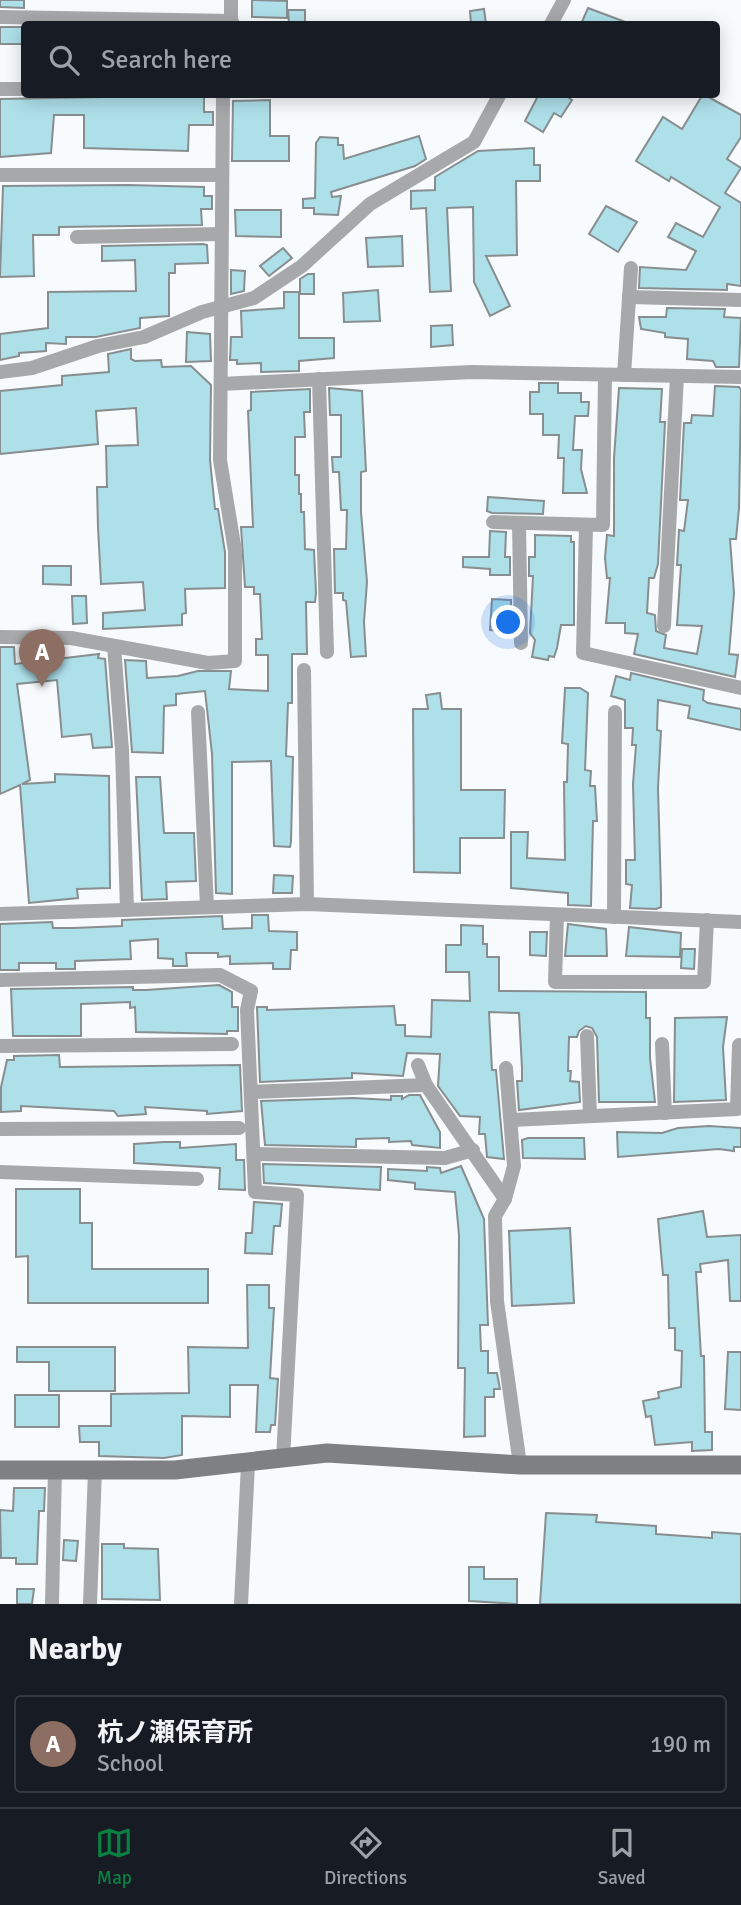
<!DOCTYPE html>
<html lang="en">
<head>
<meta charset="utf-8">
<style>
	:root { --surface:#171b24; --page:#20242c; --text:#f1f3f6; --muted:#9ea1a6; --line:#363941; --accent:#0b8043 }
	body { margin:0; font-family:Signika,"Noto Sans JP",sans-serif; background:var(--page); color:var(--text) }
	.you { position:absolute; left:509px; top:623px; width:24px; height:24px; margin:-18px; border:5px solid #fff; border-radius:50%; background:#1a73e8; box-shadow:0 0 0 10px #1a73e833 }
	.badge { display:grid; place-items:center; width:46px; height:46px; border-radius:50%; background:var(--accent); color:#fff; font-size:23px; font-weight:700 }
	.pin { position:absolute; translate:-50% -58px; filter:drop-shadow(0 2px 4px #0008) }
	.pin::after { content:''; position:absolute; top:37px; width:24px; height:21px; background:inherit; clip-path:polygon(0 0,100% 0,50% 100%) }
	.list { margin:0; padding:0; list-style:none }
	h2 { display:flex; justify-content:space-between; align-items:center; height:91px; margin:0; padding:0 28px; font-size:30px }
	h2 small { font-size:23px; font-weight:400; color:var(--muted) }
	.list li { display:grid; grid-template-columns:46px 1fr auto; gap:21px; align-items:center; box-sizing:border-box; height:98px; margin:0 14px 14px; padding:0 14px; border:2px solid var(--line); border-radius:7px }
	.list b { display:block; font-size:26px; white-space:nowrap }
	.list p { margin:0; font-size:23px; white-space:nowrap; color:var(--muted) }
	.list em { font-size:23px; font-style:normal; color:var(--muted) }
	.icon { flex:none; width:38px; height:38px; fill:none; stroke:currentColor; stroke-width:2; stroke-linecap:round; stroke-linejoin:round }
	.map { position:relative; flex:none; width:741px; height:1604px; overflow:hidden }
	.search { position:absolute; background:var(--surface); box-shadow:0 4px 18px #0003; left:21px; right:21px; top:21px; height:77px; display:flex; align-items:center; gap:18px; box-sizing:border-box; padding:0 24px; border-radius:7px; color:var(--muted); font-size:26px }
	.sheet { height:203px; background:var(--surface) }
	nav { display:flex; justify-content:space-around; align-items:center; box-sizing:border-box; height:98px; border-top:2px solid var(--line); background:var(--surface); font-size:19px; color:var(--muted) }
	nav a { display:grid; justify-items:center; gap:4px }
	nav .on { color:var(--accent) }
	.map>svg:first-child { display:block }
</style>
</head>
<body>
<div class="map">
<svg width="741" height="1604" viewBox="0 0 741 1604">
	<rect width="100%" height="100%" fill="#f8fbfe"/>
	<g fill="#aee0ea" stroke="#888e8f" stroke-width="2">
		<polygon points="0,0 24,0 24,8 0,7"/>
		<polygon points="252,0 287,1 287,18 252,17"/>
		<polygon points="588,8 628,23 628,24 581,24"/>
		<polygon points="484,9 486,24 471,24 470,11"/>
		<polygon points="288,10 305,10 305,24 289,24"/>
		<rect x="0" y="27" width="24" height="17"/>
		<polygon points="539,94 563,94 572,100 561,117 554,113 543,132 525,121"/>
		<polygon points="703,94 741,115 741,137 727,159 741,168 725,193 741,203 741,286 727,284 727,290 639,288 640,267 686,270 696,251 668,237 676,223 703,237 720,207 671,177 669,181 636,161 663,117 682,129"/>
		<polygon points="204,95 204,112 213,112 213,125 189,125 188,151 84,148 84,115 54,115 51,153 0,157 0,99"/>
		<polygon points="270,100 270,136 289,136 289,161 232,161 233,101"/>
		<polygon points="419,136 426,159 415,166 331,192 332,197 341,196 338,215 314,214 314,208 303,208 303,199 315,198 316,143 320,137 338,138 338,145 343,145 344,159"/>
		<polygon points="534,148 534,165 540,165 540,181 516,181 517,255 486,256 510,306 490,316 474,282 473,207 447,208 451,291 430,292 426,208 411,209 411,191 435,190 435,177 478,151"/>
		<polygon points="128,185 204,187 204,196 212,196 212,209 201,209 202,225 59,227 59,235 33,235 34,276 0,277 3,186"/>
		<polygon points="606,206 637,222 618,252 589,234"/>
		<polygon points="235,210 281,210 281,237 236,236"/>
		<polygon points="402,236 403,266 368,267 366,238"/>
		<polygon points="203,244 207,245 208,263 175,264 175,273 169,273 169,316 140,318 140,328 96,337 66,337 66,344 46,343 46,351 19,353 19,356 0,360 0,334 48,328 48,292 136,291 135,260 102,261 102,246"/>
		<polygon points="283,248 292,258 269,276 260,266"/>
		<polygon points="231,270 245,271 244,291 231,294"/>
		<polygon points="308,274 314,274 314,294 300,294 300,279"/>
		<polygon points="378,290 380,321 344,322 343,293"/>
		<polygon points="284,292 299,292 299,338 334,338 334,358 299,361 299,371 261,372 261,363 237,364 237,360 230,360 231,337 242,337 241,311 284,308"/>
		<polygon points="667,308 725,309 724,317 741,318 739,367 716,367 713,361 687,359 688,339 665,337 665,333 641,329 639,317 666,317"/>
		<polygon points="452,325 453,345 431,347 431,326"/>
		<polygon points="187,332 210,334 211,361 186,362"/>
		<polygon points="131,349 131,359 135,361 161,360 162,367 191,366 211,385 210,460 215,509 218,509 225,552 225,588 185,589 186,613 182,614 182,625 103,629 103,613 145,610 143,582 101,584 98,527 97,487 107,487 106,446 138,445 136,408 96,411 98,444 0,454 0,391 62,385 62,376 109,372 108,354"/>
		<polygon points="539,383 558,383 558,393 581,393 581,402 589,402 588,416 575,416 573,450 582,450 581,469 587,493 563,493 564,458 558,458 559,435 543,435 543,414 530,414 530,392 539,392"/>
		<polygon points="715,386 739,387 741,390 739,508 736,539 730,539 734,593 729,654 738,655 735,677 634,654 638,634 625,633 625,623 606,623 610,578 607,578 605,558 607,535 614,536 614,458 619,388 662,389 660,422 665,422 658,564 654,578 649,578 647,613 655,615 656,631 666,635 664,648 697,654 702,626 677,625 681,565 677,565 679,530 684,531 688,500 680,500 684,423 691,423 692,415 713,416"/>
		<polygon points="329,388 362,391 366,471 361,472 361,512 367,582 364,622 366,656 351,657 346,601 343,600 343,593 335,593 334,549 346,549 347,510 341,510 339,472 333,472 332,457 341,457 341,415 330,415"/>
		<polygon points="310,389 310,412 304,412 305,437 295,437 295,475 299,475 299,494 301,494 301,512 304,512 305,549 314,550 316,593 315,602 306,602 307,654 292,654 292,703 288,703 286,756 293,757 291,842 290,847 274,846 271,761 232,762 232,894 216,893 212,754 205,691 176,694 176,705 164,706 163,753 132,752 125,660 146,661 147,678 178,676 198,671 231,671 229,689 268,691 268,655 256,655 256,639 262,639 260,594 254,594 254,587 245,587 241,527 253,527 248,411 251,410 251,392"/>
		<polygon points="488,497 544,501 543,514 492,513 487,511"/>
		<polygon points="490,531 506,532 505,557 510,557 510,575 490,575 490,569 463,567 463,557 489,557"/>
		<polygon points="535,535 571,536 571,542 574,542 574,625 561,625 557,648 554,657 549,656 548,660 532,657 535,640 530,633 533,576 529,576 529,557 535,557"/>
		<polygon points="43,566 71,566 71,585 43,584"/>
		<polygon points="72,596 86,596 87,623 73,624"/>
		<polygon points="492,599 511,600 511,631 490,630"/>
		<polygon points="0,647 14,647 15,664 99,654 98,658 105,659 112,747 93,748 91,734 62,737 57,680 17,684 30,780 22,784 55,782 55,774 109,776 110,888 77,889 78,898 29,903 20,785 0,794"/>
		<polygon points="631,673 704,690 703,700 708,703 741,709 741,730 688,718 690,706 658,700 657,730 661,731 658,788 661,892 661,907 656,909 630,908 632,885 626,884 626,860 635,860 633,784 636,745 632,745 633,728 625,728 625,700 611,696 616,676 630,680"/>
		<polygon points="565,688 580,688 588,693 585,770 591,771 590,786 595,786 597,821 593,821 591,906 568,905 568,893 511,888 511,832 528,832 527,858 565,860 564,782 567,782 568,744 562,743"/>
		<polygon points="440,693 442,709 461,709 461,790 505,790 504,838 460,838 460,873 414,872 413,709 428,709 426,695"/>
		<polygon points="136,777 160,777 164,833 194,833 196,881 166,882 167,899 142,900"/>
		<polygon points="274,875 293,876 292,893 273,893"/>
		<polygon points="252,915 268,915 269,931 297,932 297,950 291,950 290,969 273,969 273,963 230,964 230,956 218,957 218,953 186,953 187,966 173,966 173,959 158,958 158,939 130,941 131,959 75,961 75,969 56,969 56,963 19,963 19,970 0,970 0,924 52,922 53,928 74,928 122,926 122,920 222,916 223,929 252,928"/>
		<polygon points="568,924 606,929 607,956 565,956"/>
		<polygon points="461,925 483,926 483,944 487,944 487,957 499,957 499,991 646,992 646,1018 650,1018 650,1058 655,1102 599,1102 597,1037 592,1028 586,1026 579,1031 577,1037 569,1037 568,1071 571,1071 570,1081 579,1082 580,1102 519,1110 517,1081 522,1081 522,1068 519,1013 489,1012 492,1070 496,1070 497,1081 504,1159 487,1157 485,1134 479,1134 480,1117 460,1116 438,1086 440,1054 407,1053 403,1076 352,1073 352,1078 260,1082 257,1007 267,1007 267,1010 394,1006 396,1025 405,1025 405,1036 431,1037 432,1000 470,1001 469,972 446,972 446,945 461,945"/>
		<polygon points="629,927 681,933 680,957 626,956"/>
		<polygon points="530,932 547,932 546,956 530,955"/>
		<polygon points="682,949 695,949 694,969 681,968"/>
		<polygon points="219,985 232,992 232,1007 238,1007 238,1031 227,1031 227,1034 136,1032 135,1007 130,1008 130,1002 81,1004 81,1036 13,1036 11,989 133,987 133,990 146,990"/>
		<polygon points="727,1017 723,1047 726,1100 674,1102 675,1018"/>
		<polygon points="59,1055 60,1067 240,1065 242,1111 207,1114 207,1111 145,1107 146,1114 118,1116 114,1111 21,1106 21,1111 1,1112 1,1087 7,1060 14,1060 14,1056"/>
		<polygon points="409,1095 420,1095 440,1132 440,1148 412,1145 411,1141 389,1142 389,1138 356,1139 356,1147 265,1145 261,1101 353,1098 391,1100 391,1096 402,1096 402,1099"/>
		<polygon points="709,1126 741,1128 741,1147 734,1147 734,1151 719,1149 618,1157 617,1132 662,1133 678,1128"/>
		<polygon points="528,1138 584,1138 585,1159 523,1158 522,1140"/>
		<polygon points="164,1142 180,1142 180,1148 236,1144 236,1160 244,1160 245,1190 219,1189 220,1168 134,1163 134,1144"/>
		<polygon points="263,1164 381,1167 380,1190 264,1183"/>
		<polygon points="461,1166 484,1219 488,1325 480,1325 481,1351 488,1351 488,1373 497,1373 500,1389 494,1389 494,1397 485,1397 485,1436 464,1437 465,1368 458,1368 459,1235 455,1192 415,1189 415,1183 388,1180 388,1169 427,1171 427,1167 440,1168 441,1173"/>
		<polygon points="16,1189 80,1189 80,1223 92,1223 92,1269 208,1269 208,1303 28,1303 28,1256 16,1257"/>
		<polygon points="254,1202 282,1204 280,1226 274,1226 272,1254 245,1253 246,1233 252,1233"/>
		<polygon points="703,1211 707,1237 741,1235 741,1301 730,1301 728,1260 700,1264 701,1272 696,1272 701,1356 704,1356 705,1432 712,1432 712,1450 692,1451 692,1442 655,1445 651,1416 646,1417 643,1401 659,1398 658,1392 681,1387 682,1351 675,1350 675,1328 669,1328 668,1275 663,1275 658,1219"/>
		<polygon points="570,1228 574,1303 512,1306 509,1231"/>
		<polygon points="247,1285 269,1285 269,1308 274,1308 270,1378 278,1379 275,1425 271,1425 270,1432 256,1432 258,1385 230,1385 230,1417 182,1416 182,1455 164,1458 99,1456 99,1442 80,1442 79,1426 111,1426 111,1394 189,1393 188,1347 248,1348"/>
		<polygon points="17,1347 115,1347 115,1391 49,1391 49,1362 17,1362"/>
		<polygon points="728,1352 741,1352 741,1410 725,1409"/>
		<rect x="15" y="1395" width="44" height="32"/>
		<polygon points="14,1488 45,1488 44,1511 39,1511 37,1564 16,1564 16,1558 1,1558 0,1510 13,1511"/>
		<polygon points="546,1513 597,1515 596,1522 656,1526 656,1534 712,1538 712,1532 741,1534 741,1604 540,1604"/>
		<polygon points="64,1540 78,1541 76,1561 63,1560"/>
		<polygon points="102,1544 124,1544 124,1548 158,1549 160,1600 102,1599"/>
		<polygon points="469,1567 484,1567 484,1579 517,1579 517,1604 469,1601"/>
		<polygon points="17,1589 34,1589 32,1604 17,1604"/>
	</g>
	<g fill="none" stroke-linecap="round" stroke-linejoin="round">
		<g stroke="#a7a8aa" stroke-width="14">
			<polyline points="0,17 232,21"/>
			<polyline points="231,24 231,0"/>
			<polyline points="551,24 564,0"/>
			<polyline points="0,89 24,89"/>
			<polyline points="0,175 222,175"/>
			<polyline points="77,237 221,234"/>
			<polyline points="629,297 741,300"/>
			<polyline points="0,372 32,368 98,346 144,337 202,312 254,298 302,266 370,204 474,142 500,94"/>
			<polyline points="624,375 631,268"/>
			<polyline points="319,379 327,652"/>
			<polyline points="221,384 472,372 741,377"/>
			<polyline points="493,522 603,525 605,375"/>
			<polyline points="519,523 521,643"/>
			<polyline points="586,525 583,653 741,688"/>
			<polyline points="664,626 677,376"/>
			<polyline points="0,637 71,638 208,663 235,661 235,551 220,460 223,94"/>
			<polyline points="114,646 122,750 127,910"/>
			<polyline points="304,670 307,904"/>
			<polyline points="198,712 207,907"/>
			<polyline points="0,914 307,904 741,922"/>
			<polyline points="557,915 555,982 704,982 707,920"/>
			<polyline points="614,917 615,712"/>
			<polyline points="0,980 220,975 251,991 247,1010 255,1192 297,1195 283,1459"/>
			<polyline points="587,1036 590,1116"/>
			<polyline points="662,1044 665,1113"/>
			<polyline points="0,1046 232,1044"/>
			<polyline points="418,1065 426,1085 505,1199"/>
			<polyline points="506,1068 514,1166 505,1199 495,1216 497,1301 520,1465"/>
			<polyline points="251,1092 426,1085"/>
			<polyline points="512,1120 737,1109 739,1045"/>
			<polyline points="0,1129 239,1128"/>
			<polyline points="255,1154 445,1158 473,1150"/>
			<polyline points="0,1172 197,1179"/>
			<polyline points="52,1604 55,1470"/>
			<polyline points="90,1604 95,1470"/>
			<polyline points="241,1604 248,1464"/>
		</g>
		<polyline stroke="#7f8083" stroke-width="19" points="0,1470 175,1470 327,1453 520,1465 741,1465"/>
	</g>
</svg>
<div class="you"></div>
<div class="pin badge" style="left:42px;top:687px;background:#8d6e63">A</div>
<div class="search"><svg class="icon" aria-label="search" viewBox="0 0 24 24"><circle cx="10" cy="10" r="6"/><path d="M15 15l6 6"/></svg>Search here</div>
</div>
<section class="sheet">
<h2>Nearby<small></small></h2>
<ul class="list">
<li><span class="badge" style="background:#8d6e63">A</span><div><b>杭ノ瀬保育所</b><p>School</p></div><em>190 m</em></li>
</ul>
</section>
<nav>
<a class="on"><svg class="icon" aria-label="map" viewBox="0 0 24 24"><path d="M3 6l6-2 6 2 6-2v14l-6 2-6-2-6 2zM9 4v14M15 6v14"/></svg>Map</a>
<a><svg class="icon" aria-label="directions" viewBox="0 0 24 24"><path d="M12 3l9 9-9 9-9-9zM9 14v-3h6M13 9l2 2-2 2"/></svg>Directions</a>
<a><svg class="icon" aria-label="saved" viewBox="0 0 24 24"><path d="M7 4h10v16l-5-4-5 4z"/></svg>Saved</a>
</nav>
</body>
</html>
